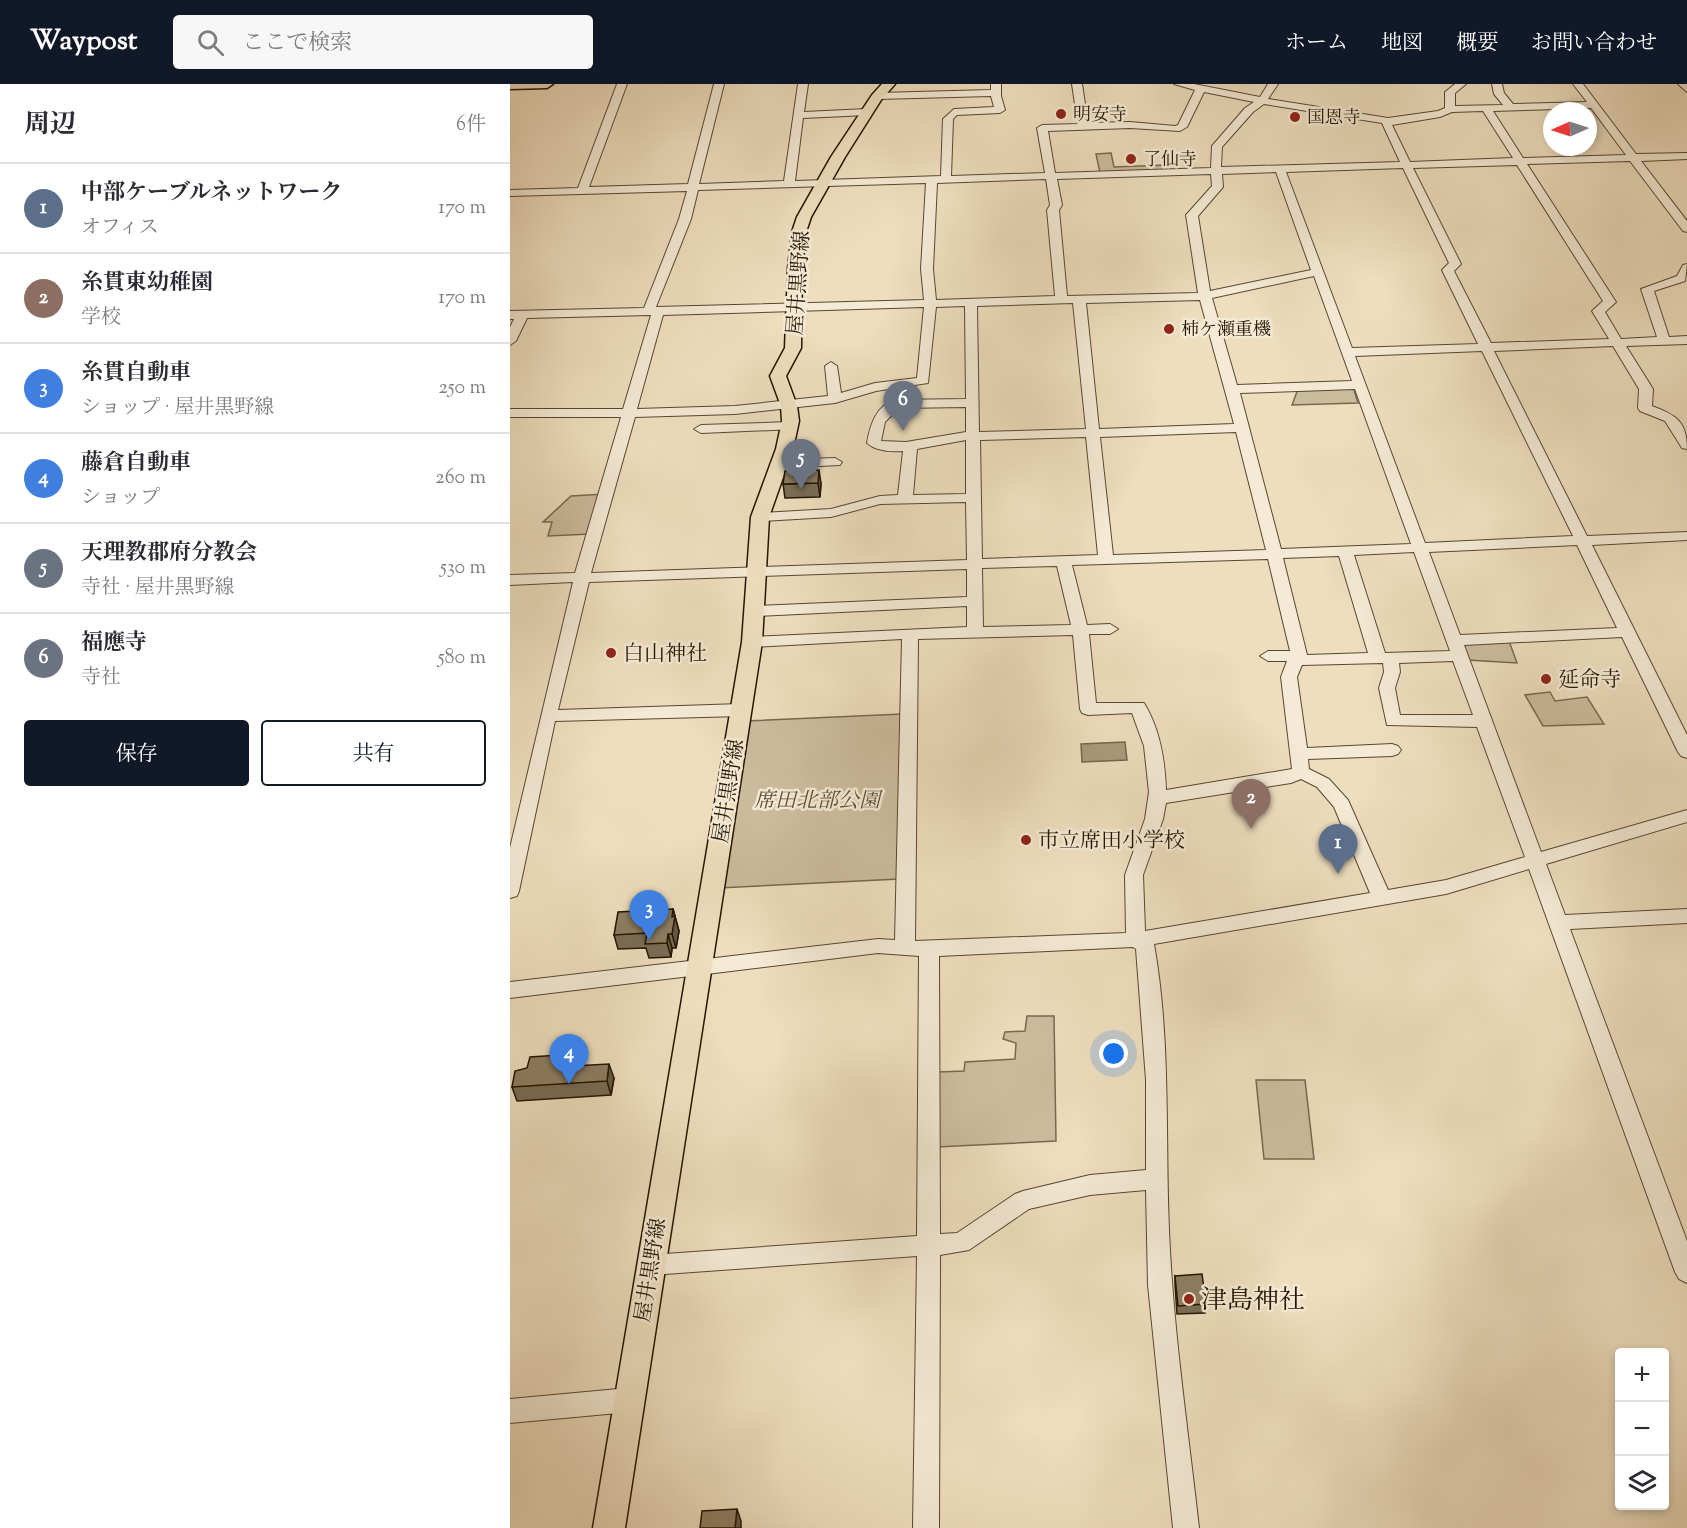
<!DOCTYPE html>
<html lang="ja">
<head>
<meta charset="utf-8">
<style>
	:root { --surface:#fff; --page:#f7f7f7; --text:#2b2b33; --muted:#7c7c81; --line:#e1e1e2; --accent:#111827 }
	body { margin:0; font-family:"Sorts Mill Goudy","Noto Serif JP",serif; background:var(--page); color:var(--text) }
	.controls { position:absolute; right:18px; bottom:18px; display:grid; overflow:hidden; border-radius:6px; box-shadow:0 3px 9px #0003 }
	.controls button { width:54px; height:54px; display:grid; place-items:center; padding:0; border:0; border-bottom:2px solid var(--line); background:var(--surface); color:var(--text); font:30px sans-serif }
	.compass { position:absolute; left:1033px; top:18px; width:54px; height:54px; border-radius:50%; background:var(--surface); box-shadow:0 3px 9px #0003; rotate:267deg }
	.you { position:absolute; left:604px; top:970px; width:21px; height:21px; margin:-15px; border:4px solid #fff; border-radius:50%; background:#1a73e8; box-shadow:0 0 0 9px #1a73e833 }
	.badge { display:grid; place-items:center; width:39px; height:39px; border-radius:50%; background:var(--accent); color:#fff; font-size:20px; font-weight:700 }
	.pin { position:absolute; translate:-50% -50px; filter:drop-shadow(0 2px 3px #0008) }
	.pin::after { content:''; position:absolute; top:32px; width:21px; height:18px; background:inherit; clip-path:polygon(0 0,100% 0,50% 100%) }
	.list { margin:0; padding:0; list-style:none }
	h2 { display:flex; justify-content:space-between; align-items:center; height:78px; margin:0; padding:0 24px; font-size:26px }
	h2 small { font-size:20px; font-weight:400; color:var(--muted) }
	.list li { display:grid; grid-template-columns:39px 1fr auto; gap:18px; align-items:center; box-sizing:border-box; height:90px; padding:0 24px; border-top:2px solid var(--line) }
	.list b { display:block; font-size:22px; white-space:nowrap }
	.list p { margin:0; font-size:20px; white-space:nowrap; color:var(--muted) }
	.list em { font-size:20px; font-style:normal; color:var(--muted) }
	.actions { display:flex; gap:12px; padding:18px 24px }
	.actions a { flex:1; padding:14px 0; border:2px solid var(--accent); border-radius:6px; text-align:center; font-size:21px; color:var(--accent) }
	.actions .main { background:var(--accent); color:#fff }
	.icon { flex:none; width:33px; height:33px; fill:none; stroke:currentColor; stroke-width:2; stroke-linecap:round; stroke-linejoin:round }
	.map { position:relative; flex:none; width:1177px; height:1444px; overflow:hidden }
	header { display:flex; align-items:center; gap:36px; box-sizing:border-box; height:84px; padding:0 30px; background:var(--accent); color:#fff }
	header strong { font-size:28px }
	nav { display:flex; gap:33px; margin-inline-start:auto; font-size:21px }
	.search { width:420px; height:54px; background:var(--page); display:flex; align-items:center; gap:15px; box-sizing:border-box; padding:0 21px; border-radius:6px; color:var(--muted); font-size:22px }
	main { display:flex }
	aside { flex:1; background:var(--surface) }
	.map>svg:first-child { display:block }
</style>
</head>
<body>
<header>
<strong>Waypost</strong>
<div class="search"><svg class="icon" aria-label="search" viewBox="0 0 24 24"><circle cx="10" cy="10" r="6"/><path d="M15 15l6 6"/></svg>ここで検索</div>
<nav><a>ホーム</a><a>地図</a><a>概要</a><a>お問い合わせ</a></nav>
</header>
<main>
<aside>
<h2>周辺<small>6件</small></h2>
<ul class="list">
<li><span class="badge" style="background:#5c6f8a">1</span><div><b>中部ケーブルネットワーク</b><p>オフィス</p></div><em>170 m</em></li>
<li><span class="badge" style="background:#8d6e63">2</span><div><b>糸貫東幼稚園</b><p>学校</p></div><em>170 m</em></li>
<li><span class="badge" style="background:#3f7fe0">3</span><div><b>糸貫自動車</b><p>ショップ · 屋井黒野線</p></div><em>250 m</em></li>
<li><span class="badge" style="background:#3f7fe0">4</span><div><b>藤倉自動車</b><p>ショップ</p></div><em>260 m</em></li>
<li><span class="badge" style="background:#6b7280">5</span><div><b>天理教郡府分教会</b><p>寺社 · 屋井黒野線</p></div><em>530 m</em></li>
<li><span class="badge" style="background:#6b7280">6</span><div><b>福應寺</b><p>寺社</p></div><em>580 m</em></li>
</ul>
<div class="actions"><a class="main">保存</a><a>共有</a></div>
</aside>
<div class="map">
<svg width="1177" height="1444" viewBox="0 0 1177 1444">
	<rect width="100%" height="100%" fill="#eedebe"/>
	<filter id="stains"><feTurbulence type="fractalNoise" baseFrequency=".00333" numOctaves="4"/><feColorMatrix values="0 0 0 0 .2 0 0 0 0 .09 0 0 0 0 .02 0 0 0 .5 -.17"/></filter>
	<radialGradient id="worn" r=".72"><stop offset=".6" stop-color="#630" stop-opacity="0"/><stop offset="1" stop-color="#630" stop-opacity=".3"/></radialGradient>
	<g fill="#ccbc9e" stroke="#786850" stroke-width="1.5">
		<polygon points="601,69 604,83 656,81 657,86 590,89 586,70"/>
		<polygon points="843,303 848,319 782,321 788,305"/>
		<polygon points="95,410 80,450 38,452 42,438 33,438 61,412"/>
		<polygon points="999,557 1007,579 957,576 953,562 958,559"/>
		<polygon points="1040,608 1045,617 1077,613 1094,640 1033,642 1015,611"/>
		<polygon points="392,630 389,795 209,804 235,637"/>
		<polygon points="517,932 544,932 546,1057 427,1063 428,988 454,987 455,978 505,975 506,959 493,955 495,948 515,947"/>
		<polygon points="746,996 795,996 804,1075 754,1075"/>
	</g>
	<polygon fill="#aa9a7e" stroke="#75654c" stroke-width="1.5" points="615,658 617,676 572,678 571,660"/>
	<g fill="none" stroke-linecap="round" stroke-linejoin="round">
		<g stroke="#574730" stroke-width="2">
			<g id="minor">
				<path d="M107,0H117L79,103L178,100L204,0H214L189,100L274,97L288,0H298L294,28L357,25L362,28L357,31L293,34L285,97L431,92L433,35L444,25L484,23L481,12L368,15L363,12L368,9L481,6V0H491V12L495,26L490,29L447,31L443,35L441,92L535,89L527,44L532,41L568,40L562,0H572L578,39L620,38L665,42L668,41L685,6L664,0H684L750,13L758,0H768L758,15L878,34L928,27L935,24V8L945,0H956L945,9V22L993,21L984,10L982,0H992L994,9L1003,20L1077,18L1063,0H1073L1126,70L1177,69V75L1131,77L1177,137V148L1173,147L1120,77L1017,80L1106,218L1095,228L1111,255L1147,253L1131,205L1167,192L1173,181L1177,180L1175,197L1144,207L1159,253L1177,252V260L1116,262L1143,305L1142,322C1166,331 1177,337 1177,365L1172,364L1155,337L1130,327L1128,324L1129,305L1103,262L984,267L1077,452L1177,448V456L1082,461L1177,651V674L1171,672L1168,668L1112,553L954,561L1031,768L1177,726V738L1036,780L1055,831L1177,825V839L1060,845L1177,1157V1199L1169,1195L1165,1188L1019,785L936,810L644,860C661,955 655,1051 659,1146C663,1245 678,1345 689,1444H663L638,1201L636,1106L580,1111L519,1125L459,1166L430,1171L429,1444H403L407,1172L141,1191L133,1188L129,1181L133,1174L141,1171L407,1152L409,872L368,869L0,914V898L368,855L385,856L392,555L242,563L234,558L242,553L457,543V522L246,532L238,527L246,522L457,513V485L79,498L48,626L231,620L237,622L239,626L237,630L231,632L45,637L9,807L7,812L0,814V764L63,498L0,501V491L65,489L111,333H0V325H113L141,231L17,234L6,257L0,261V243L4,235H0V227L134,224L169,135L177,107L0,112V106L68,104ZM694,8L744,18L735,24L702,62L701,84L545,89L538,47L620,44L670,47L677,43ZM754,20L872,39L890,78L711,83L712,63L743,28ZM1081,24L1116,71L1013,74L983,27ZM973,27L1003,74L900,78L882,41L930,33L942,28ZM1007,81L1093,217L1082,227L1099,255L981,259L944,187L951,180L903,84ZM893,84L939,179L932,186L968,260L842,264L776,88ZM766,88L801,186L700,207L688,132L713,103L712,90ZM701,90L702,102L676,131L688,209L557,212L549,126L552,121L547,95ZM536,95L540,121L537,126L545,212L426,216L423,185L427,99ZM416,99L411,185L414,216L146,223L181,135L188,106ZM804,192L842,297L727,301L702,214ZM690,216L724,340L589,345L576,219ZM563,219L576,345L469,348L467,222ZM455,222L456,315L385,316C366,321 360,342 357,359C366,367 381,368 393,367L388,411L370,412L321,425L250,429L243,433L250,437L321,433L370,420L456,418L457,476L81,489L125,333L225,330L325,319L366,307L418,299L426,223ZM414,223L407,294L365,299L331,309L327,282L321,278L315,282L318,312L225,322L127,325L153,231ZM972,267L1063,452L915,459L845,272ZM845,305L901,460L771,465L730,309ZM456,323V348L396,358L371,357L375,338L389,324ZM726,348L756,466L603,471L590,353ZM576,353L588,471L472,475L470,356ZM456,356V410L403,411L407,365ZM1067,461L1107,544L950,551L919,468ZM904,468L940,567L875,569L844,471ZM829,472L858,569L797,571L773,474ZM758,475L780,567H758L750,572L758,577H777L771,593L782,685L656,706C655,676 650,645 634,619H586L579,550H600L608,545L600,540L577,541L562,481ZM547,482L561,541L473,543L472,484ZM563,551L570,625L572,629L578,631L622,629L634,662L639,708L635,735L615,791L616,849L405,857L408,555ZM943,577L963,631H890L885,604L890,588L889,579ZM873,579L874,588L869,604L877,641L967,643L1015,773L936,796L878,806L838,716L819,695L799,685L798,675L882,672L888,670L891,666L888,662L882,660L797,664L787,593L792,581ZM791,695L807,703L824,723L860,809L635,847L633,791L653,735L656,719L781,699ZM623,863L626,865L636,996V1086L580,1091L513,1107L505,1110L447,1149L430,1150L429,872Z"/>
				<polygon points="1168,0 1177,0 1177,8"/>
				<polygon points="280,338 287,342 285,345 191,349 184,345 191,341"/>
				<polygon points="325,374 332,378 330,381 267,384 260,380 267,376"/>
				<polygon points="119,1304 128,1308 131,1316 128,1324 119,1328 0,1339 0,1315"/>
			</g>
		</g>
		<g stroke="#251501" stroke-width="3">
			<g id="major">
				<polygon points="0,0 43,0 37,4 0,5"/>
				<polygon points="372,0 385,0 371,16 335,73 301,133 296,148 292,185 291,264 276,292 287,322 289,337 283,365 259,433 252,558 115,1444 83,1444 232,558 241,433 266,365 272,337 271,322 260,292 275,264 278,185 282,148 287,133 321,73 362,11"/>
			</g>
		</g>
		<use href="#minor" fill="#f4ead5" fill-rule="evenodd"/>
		<use href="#major" fill="#eedebe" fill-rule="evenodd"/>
	</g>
	<g fill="#7a6c55" stroke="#251501" stroke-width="1.5">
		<polygon points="311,399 310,413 275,414 273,400"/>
		<polygon points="163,825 169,847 166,864 162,864 161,873 139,874 136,864 108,865 104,851"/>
		<polygon points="64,970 68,982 104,994 101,1011 7,1017 2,1003"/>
		<polygon points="665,1192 696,1220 695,1229 667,1230 665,1201"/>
	</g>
	<g fill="#635845" stroke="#251501" stroke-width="1.5">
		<polygon points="309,386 311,399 310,413 308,399"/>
		<polygon points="163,825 169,847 166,864 162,850 162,833"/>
		<polygon points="158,850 162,864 161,873 157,859"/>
		<polygon points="64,970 69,984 62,982"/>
		<polygon points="99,980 104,994 101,1011 97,997"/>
		<polygon points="227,1425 231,1437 231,1444 225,1444"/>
	</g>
	<g fill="#8e7e63" stroke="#251501" stroke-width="1.5">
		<polygon points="309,386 308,399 273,400 275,387"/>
		<polygon points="163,825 162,833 165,832 162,850 158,850 157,859 135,860 137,849 104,851 108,828"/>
		<polygon points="64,970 62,982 99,980 97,997 2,1003 5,987 17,984 20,973"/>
		<polygon points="692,1190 696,1220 668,1222 665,1192"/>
		<polygon points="227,1425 225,1444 190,1444 192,1427"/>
	</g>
	<g fill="#8f2418" stroke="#f4ead5" stroke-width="2">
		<circle cx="551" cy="30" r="6"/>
		<circle cx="785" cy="33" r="6"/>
		<circle cx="621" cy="75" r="6"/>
		<circle cx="659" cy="245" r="6"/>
		<circle cx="101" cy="569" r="6"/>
		<circle cx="1036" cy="595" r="6"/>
		<circle cx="516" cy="756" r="6"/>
		<circle cx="679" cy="1215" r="6"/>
	</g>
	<g text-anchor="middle" stroke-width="5" stroke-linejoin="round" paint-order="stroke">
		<g font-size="18" fill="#251501" stroke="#f4ead5" text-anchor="start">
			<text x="563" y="36">明安寺</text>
			<text x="797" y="39">国恩寺</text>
			<text x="633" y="81">了仙寺</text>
			<text x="671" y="251">柿ケ瀬重機</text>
		</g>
		<g font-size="21" fill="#251501" stroke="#f4ead5">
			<text transform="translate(288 199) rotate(-86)" y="7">屋井黒野線</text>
			<text transform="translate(218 707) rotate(-81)" y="7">屋井黒野線</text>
			<text transform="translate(140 1186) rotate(-81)" y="7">屋井黒野線</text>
		</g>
		<g font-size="21" fill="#251501" stroke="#f4ead5" text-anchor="start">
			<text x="113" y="576">白山神社</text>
			<text x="1048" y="602">延命寺</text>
			<text x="528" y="763">市立席田小学校</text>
		</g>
		<g font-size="21" font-style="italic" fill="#5f4f38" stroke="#f4ead5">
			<text x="307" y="723">席田北部公園</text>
		</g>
		<g font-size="26" fill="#251501" stroke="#f4ead5" text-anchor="start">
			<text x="691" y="1224">津島神社</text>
		</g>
	</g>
	<rect width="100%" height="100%" filter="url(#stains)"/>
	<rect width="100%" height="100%" fill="url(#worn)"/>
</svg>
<div class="controls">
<button>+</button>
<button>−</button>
<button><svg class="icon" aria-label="layers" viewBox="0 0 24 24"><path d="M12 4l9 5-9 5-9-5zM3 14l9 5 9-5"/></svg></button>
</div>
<svg class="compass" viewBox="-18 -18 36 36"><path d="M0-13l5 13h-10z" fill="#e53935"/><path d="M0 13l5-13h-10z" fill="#7c7c81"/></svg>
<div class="you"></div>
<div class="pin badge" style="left:828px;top:790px;background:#5c6f8a">1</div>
<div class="pin badge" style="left:741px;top:745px;background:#8d6e63">2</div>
<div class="pin badge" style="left:139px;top:856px;background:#3f7fe0">3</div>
<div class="pin badge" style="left:59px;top:1000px;background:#3f7fe0">4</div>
<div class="pin badge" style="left:291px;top:405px;background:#6b7280">5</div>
<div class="pin badge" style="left:393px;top:347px;background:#6b7280">6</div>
</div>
</main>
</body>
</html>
